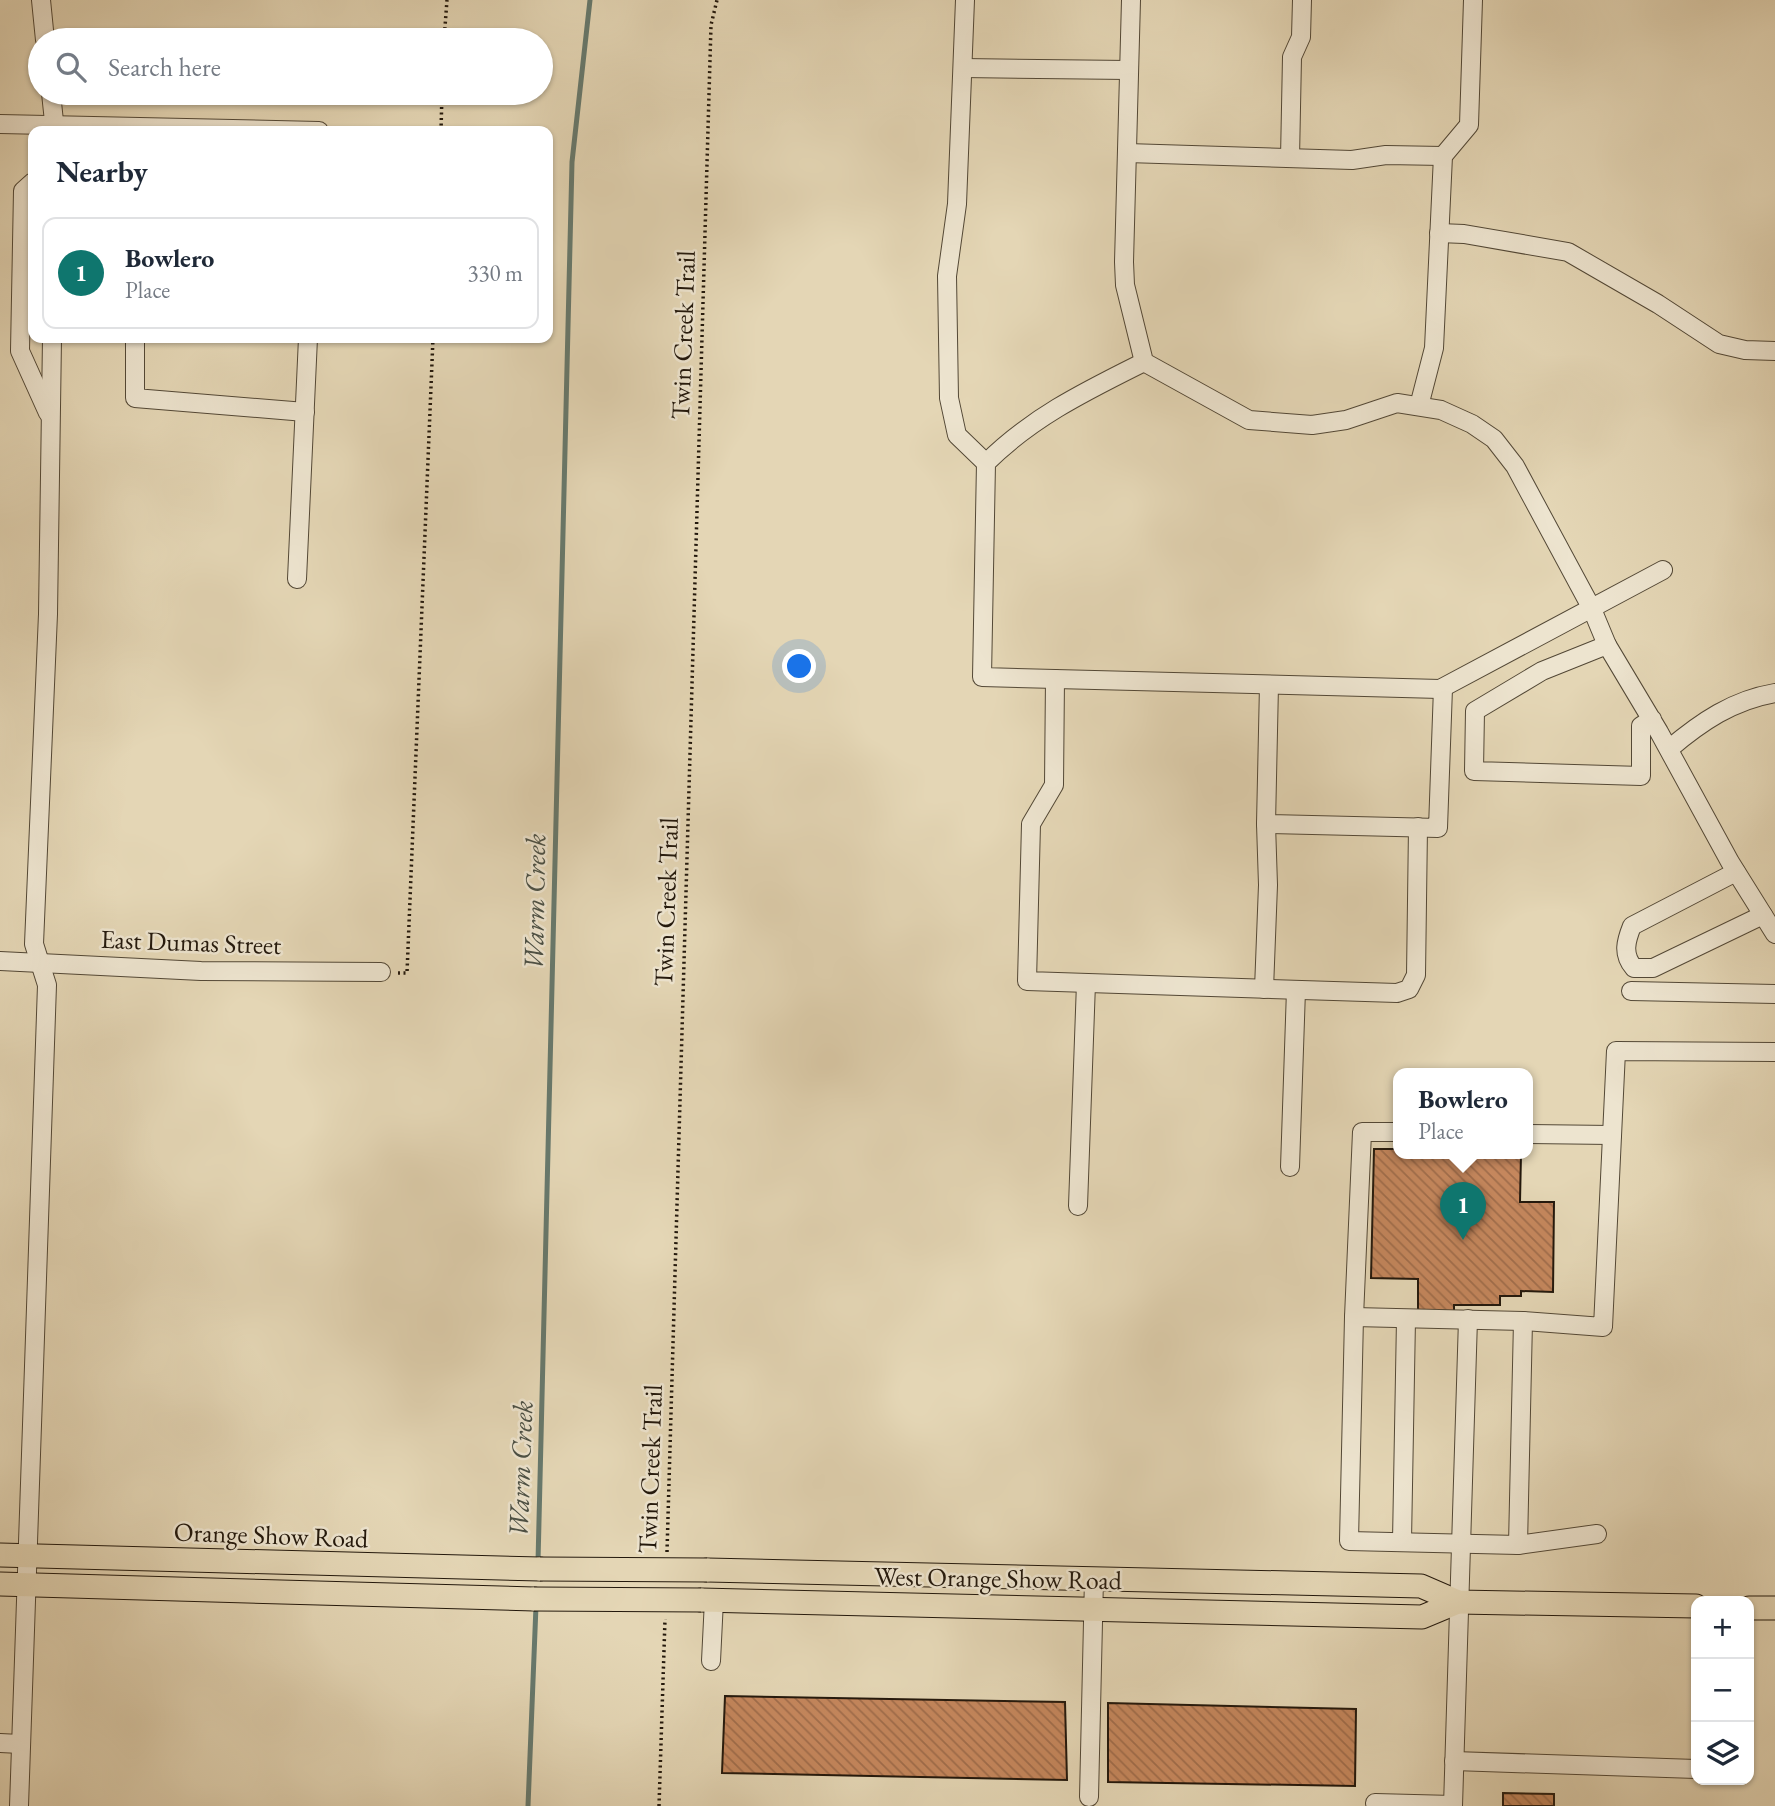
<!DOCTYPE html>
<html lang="en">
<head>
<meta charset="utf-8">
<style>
	:root { --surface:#fff; --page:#f2f2f3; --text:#1f2937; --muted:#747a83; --line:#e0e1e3; --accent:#0f766e }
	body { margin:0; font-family:"EB Garamond",serif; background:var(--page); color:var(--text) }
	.controls { position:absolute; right:21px; bottom:21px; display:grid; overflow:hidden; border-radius:14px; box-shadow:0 2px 5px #0004 }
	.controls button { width:63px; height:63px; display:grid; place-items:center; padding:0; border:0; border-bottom:2px solid var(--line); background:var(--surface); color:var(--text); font:35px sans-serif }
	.you { position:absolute; left:800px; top:667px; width:24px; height:24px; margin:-18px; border:5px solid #fff; border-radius:50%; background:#1a73e8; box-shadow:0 0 0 10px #1a73e833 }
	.badge { display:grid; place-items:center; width:46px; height:46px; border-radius:50%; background:var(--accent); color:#fff; font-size:23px; font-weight:700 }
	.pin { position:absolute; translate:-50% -58px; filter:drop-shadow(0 2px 4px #0008) }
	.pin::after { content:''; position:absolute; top:37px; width:24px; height:21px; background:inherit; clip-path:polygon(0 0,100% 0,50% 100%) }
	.popup { position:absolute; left:1393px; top:1068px; width:140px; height:91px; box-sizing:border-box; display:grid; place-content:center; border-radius:14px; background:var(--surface); filter:drop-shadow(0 2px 5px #0005); font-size:23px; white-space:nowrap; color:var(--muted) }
	.popup b { font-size:26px; color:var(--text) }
	.popup::after { content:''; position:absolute; left:50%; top:100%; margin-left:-14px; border:14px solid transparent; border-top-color:var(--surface) }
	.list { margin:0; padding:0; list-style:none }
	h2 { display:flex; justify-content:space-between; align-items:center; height:91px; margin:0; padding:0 28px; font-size:30px }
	h2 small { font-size:23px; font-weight:400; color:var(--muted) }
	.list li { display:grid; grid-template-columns:46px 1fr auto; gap:21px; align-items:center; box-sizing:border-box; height:112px; margin:0 14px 14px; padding:0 14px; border:2px solid var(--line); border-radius:14px }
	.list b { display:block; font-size:26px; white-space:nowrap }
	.list p { margin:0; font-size:23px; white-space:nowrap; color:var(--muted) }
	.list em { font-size:23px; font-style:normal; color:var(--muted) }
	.icon { flex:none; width:38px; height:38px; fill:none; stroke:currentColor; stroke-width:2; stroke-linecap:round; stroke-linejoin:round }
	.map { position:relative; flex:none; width:1775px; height:1806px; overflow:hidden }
	.search { position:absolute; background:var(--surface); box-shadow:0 2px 5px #0004; left:28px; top:28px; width:525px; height:77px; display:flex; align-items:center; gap:18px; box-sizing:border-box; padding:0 24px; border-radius:38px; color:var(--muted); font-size:26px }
	.panel { position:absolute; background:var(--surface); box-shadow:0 2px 5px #0004; left:28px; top:126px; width:525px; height:217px; border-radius:14px }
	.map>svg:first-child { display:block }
</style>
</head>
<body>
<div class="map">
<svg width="1775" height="1806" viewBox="0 0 1775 1806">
	<defs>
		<pattern id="building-back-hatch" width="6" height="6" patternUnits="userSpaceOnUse" patternTransform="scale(1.75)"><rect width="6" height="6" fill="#c5875d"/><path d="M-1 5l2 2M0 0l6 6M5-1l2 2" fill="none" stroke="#a06d4b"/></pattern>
	</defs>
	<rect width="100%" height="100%" fill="#e4d6b5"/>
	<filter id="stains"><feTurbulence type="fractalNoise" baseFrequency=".00286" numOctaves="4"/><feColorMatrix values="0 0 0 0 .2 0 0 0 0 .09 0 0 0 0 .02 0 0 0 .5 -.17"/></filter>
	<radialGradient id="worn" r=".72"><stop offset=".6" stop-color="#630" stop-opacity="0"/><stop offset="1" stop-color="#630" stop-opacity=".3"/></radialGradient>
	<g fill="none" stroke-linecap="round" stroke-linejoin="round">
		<g stroke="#67796d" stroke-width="5">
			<polyline points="538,1562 572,162 590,0"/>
			<polyline points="528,1806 536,1606"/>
		</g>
	</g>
	<g fill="url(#building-back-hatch)" stroke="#23180c" stroke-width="2">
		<polygon points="1374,1149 1398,1149 1398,1154 1521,1154 1520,1202 1554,1202 1553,1292 1521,1291 1521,1296 1500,1296 1500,1305 1454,1305 1454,1311 1425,1313 1418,1309 1418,1279 1371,1278"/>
		<polygon points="725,1696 1065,1702 1067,1780 722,1773"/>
		<polygon points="1108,1703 1356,1709 1355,1786 1108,1782"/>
		<polygon points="1503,1793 1554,1794 1554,1806 1503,1806"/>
	</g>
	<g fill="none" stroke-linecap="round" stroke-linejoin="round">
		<g stroke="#534836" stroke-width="20">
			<g id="minor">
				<polyline points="41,0 45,40"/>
				<polyline points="965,0 957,204 947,276 949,398 957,435 986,463"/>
				<polyline points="1131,0 1124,262 1125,285 1144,362 1249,420 1312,425 1346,420 1397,403 1441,410 1472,424 1494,439 1515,466 1592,609 1607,645"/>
				<polyline points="963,68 1129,70"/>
				<polyline points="51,93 55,131"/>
				<polyline points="0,124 319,131"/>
				<polyline points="1127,153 1352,160 1386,155 1443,156"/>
				<polyline points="1290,158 1292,57 1301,37 1302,0"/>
				<polyline points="33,182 23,191 20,351 48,413"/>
				<polyline points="1439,233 1464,234 1568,252 1658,304 1719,344 1745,350 1775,351"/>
				<polyline points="135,338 135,398 305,412"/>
				<path d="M1144,362C1086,391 1032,417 986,463L982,677L1440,689L1663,570"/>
				<polyline points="1419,406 1434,348 1443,156 1469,125 1473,0"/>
				<polyline points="297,579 308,338"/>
				<polyline points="1055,679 1054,785 1031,824 1027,981 1397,993 1409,989 1416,975 1418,827"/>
				<polyline points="1269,685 1266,824 1438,828 1443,688"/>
				<polyline points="1652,719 1641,726 1641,776 1474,771 1475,711 1542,671 1607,645 1659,732 1730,862 1775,934"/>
				<path d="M1669,749C1701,722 1733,700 1775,693"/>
				<path d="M1736,872L1632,926C1626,941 1622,954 1634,968H1653L1763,915"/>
				<polyline points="0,961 201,971 381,972"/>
				<polyline points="1264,989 1268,885 1266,824"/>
				<polyline points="1631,991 1775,994"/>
				<polyline points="1528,1134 1612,1135"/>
				<polyline points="1290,1167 1296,990"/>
				<polyline points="1078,1206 1086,983"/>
				<polyline points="1354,1317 1362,1132 1398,1132"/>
				<polyline points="1597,1534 1518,1545 1349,1541 1354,1317 1523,1321 1603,1327 1616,1051 1775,1052"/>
				<polyline points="1402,1541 1406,1319"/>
				<polyline points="1518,1545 1523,1321"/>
				<polyline points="711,1661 714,1600"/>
				<polyline points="0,1743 20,1744"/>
				<polyline points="1454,1761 1696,1769"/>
				<polyline points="1089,1797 1094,1578"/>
				<polyline points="1375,1803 1453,1805"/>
				<polyline points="19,1806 47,985 34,944 48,614 52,338"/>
				<polyline points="1453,1806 1468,1319"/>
			</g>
		</g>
		<g stroke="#23180c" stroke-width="25">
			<g id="major">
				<polyline points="0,1555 540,1569"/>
				<polyline points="707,1570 1421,1586 1458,1602 1696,1606"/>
				<polyline points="0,1584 534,1599"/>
				<polyline points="701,1600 1422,1617 1458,1602"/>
				<polyline points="1749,1608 1775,1608"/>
			</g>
		</g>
		<g stroke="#23180c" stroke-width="3.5" stroke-dasharray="2 3.5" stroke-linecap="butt">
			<polyline points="444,40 447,0"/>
			<polyline points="441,131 442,93"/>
			<polyline points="398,973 407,973 433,338"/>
			<polyline points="667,1552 711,25 717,0"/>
			<polyline points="659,1806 665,1619"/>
		</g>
		<use href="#minor" stroke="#ede4cf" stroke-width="18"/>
		<use href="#major" stroke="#e4d6b5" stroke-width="23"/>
		<g stroke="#23180c" stroke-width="25" stroke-linecap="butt">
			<g id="major-bridge">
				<polyline points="540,1569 707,1570"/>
				<polyline points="534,1599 701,1600"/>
			</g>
		</g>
		<use href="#major-bridge" stroke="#e4d6b5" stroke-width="23"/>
	</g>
	<g text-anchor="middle" stroke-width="5" stroke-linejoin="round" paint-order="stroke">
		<g font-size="26" fill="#23180c" stroke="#ede4cf">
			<text transform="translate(683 335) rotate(-88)" y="9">Twin Creek Trail</text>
			<text transform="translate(666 902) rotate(-88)" y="9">Twin Creek Trail</text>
			<text transform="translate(191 942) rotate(2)" y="9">East Dumas Street</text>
			<text transform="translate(650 1469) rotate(-88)" y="9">Twin Creek Trail</text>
			<text transform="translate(271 1535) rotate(2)" y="9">Orange Show Road</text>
			<text transform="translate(998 1578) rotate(1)" y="9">West Orange Show Road</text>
		</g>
		<g font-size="28" font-style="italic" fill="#4b5045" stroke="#ede4cf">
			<text transform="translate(534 902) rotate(-89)" y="10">Warm Creek</text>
			<text transform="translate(520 1469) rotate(-88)" y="10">Warm Creek</text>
		</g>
	</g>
	<rect width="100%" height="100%" filter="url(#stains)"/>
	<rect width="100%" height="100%" fill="url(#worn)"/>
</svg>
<div class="controls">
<button>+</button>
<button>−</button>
<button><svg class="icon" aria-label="layers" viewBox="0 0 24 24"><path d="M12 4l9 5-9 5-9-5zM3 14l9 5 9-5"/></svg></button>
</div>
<div class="you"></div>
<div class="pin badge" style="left:1463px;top:1240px">1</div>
<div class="popup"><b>Bowlero</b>Place</div>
<div class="search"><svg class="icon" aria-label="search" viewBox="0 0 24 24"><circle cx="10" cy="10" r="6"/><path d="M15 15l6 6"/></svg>Search here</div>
<section class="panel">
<h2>Nearby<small></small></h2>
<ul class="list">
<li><span class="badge">1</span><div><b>Bowlero</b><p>Place</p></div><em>330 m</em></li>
</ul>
</section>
</div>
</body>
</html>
